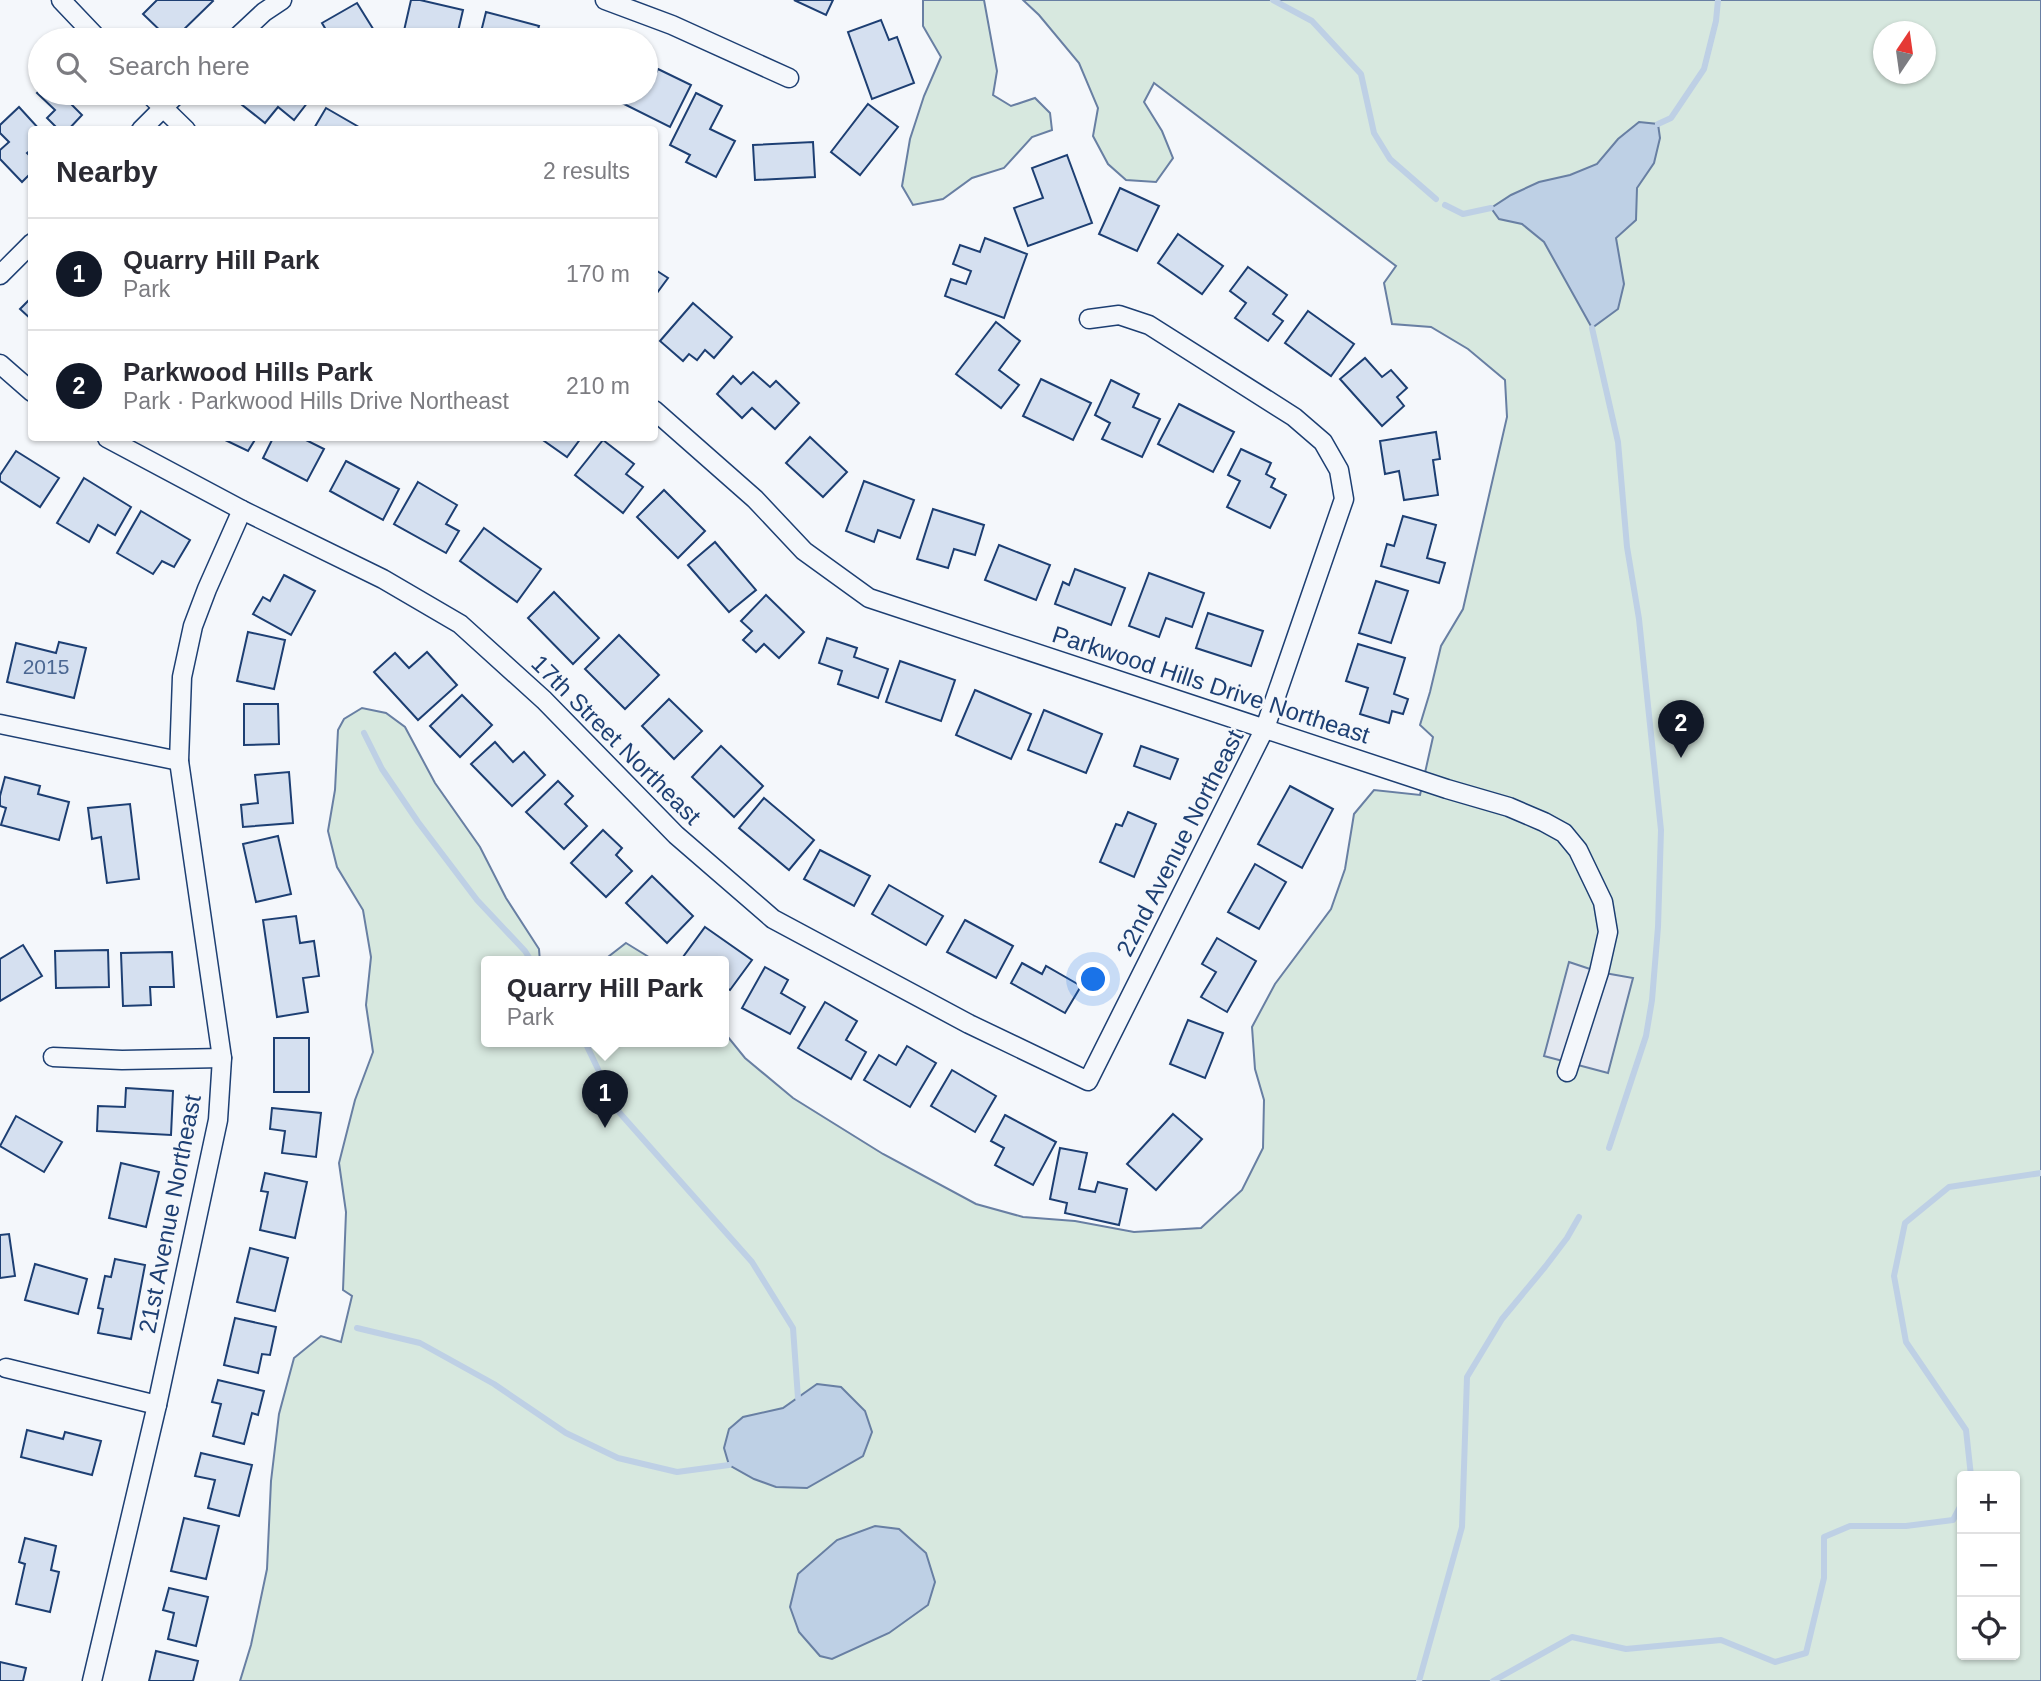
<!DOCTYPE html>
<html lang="en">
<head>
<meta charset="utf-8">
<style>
	:root { --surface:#fff; --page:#f7f7f7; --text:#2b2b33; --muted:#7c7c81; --line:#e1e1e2; --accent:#111827 }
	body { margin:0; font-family:Helvetica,sans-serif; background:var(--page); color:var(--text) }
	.controls { position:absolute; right:21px; bottom:21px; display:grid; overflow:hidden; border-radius:7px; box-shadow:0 2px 5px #0004 }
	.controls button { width:63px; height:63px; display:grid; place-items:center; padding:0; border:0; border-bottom:2px solid var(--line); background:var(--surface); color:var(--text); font:35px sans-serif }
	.compass { position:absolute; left:1873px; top:21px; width:63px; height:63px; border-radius:50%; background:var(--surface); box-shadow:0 2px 5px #0004; rotate:13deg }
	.you { position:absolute; left:1094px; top:980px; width:24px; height:24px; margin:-18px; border:5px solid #fff; border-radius:50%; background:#1a73e8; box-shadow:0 0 0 10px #1a73e833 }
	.badge { display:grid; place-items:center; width:46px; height:46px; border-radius:50%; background:var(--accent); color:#fff; font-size:23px; font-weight:700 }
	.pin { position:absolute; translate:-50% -58px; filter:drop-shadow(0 2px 4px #0008) }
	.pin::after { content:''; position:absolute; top:37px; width:24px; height:21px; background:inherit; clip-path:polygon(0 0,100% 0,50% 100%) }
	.popup { position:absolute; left:481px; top:956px; width:248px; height:91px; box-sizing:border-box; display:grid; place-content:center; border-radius:7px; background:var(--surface); filter:drop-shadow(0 2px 5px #0005); font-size:23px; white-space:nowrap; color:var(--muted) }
	.popup b { font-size:26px; color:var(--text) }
	.popup::after { content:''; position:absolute; left:50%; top:100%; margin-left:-14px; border:14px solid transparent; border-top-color:var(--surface) }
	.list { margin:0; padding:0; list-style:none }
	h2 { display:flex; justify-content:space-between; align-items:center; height:91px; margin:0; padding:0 28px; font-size:30px }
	h2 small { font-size:23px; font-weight:400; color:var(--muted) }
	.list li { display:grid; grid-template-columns:46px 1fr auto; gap:21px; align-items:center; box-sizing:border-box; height:112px; padding:0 28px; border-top:2px solid var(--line) }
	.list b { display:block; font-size:26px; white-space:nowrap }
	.list p { margin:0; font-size:23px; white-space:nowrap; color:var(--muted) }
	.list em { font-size:23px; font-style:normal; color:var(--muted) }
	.icon { flex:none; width:38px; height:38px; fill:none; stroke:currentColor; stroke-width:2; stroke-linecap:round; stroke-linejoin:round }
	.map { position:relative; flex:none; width:2041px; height:1681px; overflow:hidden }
	.search { position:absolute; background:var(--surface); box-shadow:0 2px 5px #0004; left:28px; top:28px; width:630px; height:77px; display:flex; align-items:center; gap:18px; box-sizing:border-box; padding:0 24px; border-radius:38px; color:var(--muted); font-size:26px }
	.panel { position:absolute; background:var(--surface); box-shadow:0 2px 5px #0004; left:28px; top:126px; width:630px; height:315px; border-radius:7px }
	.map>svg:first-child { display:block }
</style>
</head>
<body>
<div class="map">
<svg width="2041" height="1681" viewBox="0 0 2041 1681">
	<rect width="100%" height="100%" fill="#f4f7fb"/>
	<g fill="#d7e8df" stroke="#687fa3" stroke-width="2" fill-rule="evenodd">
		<polygon points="923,0 984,0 997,71 993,95 1011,106 1035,98 1050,113 1052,130 1032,137 1004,168 972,178 943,199 913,205 902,186 910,139 924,96 941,57 923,26"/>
		<path d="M1023,0H2041V1681H240L251,1645L267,1569L271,1481L279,1414L294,1358L321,1336L341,1342L352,1296L343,1290L346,1212L339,1163L355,1100L373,1052L366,1005L371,957L363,910L337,867L328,831L335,790L338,730L344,719L362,708L386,713L405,727L435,783L480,847L506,898L539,949L540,962H486V1042H724V1032L745,1058L793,1098L883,1154L976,1204L1023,1217L1075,1221L1134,1232L1201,1228L1242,1190L1263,1148L1264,1100L1255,1069L1252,1027L1275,984L1331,909L1345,869L1354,814L1374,790L1420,795L1433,737L1420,725L1430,692L1441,646L1463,609L1507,417L1505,380L1468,349L1431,327L1392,324L1384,283L1396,266L1154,83L1144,102L1162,131L1173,158L1156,182L1126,180L1108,164L1093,136L1098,108L1079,63L1039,15ZM1884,32H1926V74H1884ZM1962,1476H2015V1655H1962Z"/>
		<polygon points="626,943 652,959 655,962 605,962 604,960"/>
	</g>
	<polygon fill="#e3e8f0" stroke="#687fa3" stroke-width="2" points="1569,962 1599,972 1633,978 1608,1073 1544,1056"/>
	<g fill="#bed0e5" stroke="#687fa3" stroke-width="2">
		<polygon points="1639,122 1658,124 1660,138 1654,163 1637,188 1636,220 1616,238 1624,284 1618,309 1592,328 1544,242 1522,224 1499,219 1491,208 1511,195 1539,182 1570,175 1597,164 1618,139"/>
		<polygon points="817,1384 841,1387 865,1411 872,1432 863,1456 807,1488 776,1487 754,1479 729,1465 724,1448 729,1429 743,1417 783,1408"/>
		<polygon points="875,1526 899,1529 926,1553 935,1582 928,1605 889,1633 832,1659 820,1656 799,1632 790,1607 798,1574 837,1540"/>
	</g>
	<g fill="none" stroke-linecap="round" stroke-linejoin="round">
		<g stroke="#bed0e5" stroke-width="6">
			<polyline points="1273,0 1312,21 1361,74 1374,133 1390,159 1436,199"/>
			<polyline points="1658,124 1671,118 1704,69 1716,21 1718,0"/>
			<polyline points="1445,205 1463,214 1491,208"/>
			<polyline points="1592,328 1618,442 1627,547 1639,619 1661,830 1658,927 1652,1000 1646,1036 1609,1148"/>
			<polyline points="364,733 382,769 418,822 477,900 525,951 532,962"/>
			<polyline points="585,1042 618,1111 752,1262 793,1328 798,1398"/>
			<polyline points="357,1328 420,1343 494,1384 566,1433 618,1458 677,1472 729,1465"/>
			<polyline points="1971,1476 1966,1430 1906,1342 1894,1276 1905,1223 1949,1187 2041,1173"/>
			<polyline points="1419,1681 1462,1527 1467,1377 1502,1319 1545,1267 1567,1238 1579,1217"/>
			<polyline points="1493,1681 1572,1637 1626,1649 1721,1640 1775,1662 1806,1653 1824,1578 1824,1537 1850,1526 1906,1526 1953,1520 1962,1503"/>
		</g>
	</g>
	<g fill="#d5e0f0" stroke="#1d3f73" stroke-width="2">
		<polygon points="157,0 212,0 213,1 173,40 170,40 143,14"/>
		<polygon points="411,0 420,0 463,10 456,40 425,40 403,35"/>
		<polygon points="794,0 833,0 826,15"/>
		<polygon points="357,3 380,40 332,40 322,23"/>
		<polygon points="486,12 539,26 535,40 479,40"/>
		<polygon points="881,20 889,40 897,37 914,83 872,99 848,32"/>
		<polygon points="658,69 691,85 670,127 614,99 617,93 646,93 646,80 651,83"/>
		<polygon points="40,90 40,93 81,93 71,104 82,115 68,130 59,130 47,118 55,110 37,93"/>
		<polygon points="250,93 304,93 311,98 294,120 278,107 265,123 241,104"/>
		<polygon points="696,93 722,106 710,129 735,141 716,177 686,162 690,155 670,145"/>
		<polygon points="868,104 898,127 860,175 831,152"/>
		<polygon points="19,107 40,130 32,130 32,149 27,153 32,158 32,172 22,182 0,159 0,150 9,142 0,133 0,125"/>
		<polygon points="326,108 364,130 313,130"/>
		<polygon points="813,142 815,177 755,180 753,145"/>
		<polygon points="1067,155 1092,223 1028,246 1014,208 1043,198 1032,168"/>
		<polygon points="1120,188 1159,206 1137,251 1099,234"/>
		<polygon points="1178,234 1223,266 1202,294 1158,263"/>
		<polygon points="985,238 1027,254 1004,318 945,296 951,279 966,284 971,271 953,264 960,245 980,252"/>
		<polygon points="1248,267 1287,295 1273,314 1283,321 1268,341 1235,318 1246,303 1230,291"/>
		<polygon points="654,269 668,278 654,297"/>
		<polygon points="32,297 32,320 20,309"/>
		<polygon points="693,303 732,337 714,358 705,350 697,360 689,354 683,361 660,341"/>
		<polygon points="1308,311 1354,344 1331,376 1285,343"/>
		<polygon points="996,322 1020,341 999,370 1019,385 1001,408 956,374"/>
		<polygon points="1365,358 1382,377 1391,370 1407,388 1397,397 1404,406 1382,426 1340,379"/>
		<polygon points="753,372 770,387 776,381 799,403 775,429 752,408 742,418 717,394 733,376 741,384"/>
		<polygon points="1041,379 1091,403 1073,440 1023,416"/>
		<polygon points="1111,380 1139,394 1133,407 1160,419 1142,457 1102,439 1110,423 1095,415"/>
		<polygon points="1179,404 1234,432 1213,472 1158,444"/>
		<polygon points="1436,432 1440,459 1433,460 1438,495 1404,500 1399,471 1385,474 1380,441"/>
		<polygon points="810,437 847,472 823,497 786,463"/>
		<polygon points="221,438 256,438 248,451"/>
		<polygon points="273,438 302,438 324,449 307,481 263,458"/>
		<polygon points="540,438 581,438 567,457"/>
		<polygon points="603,440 634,464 626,474 643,487 623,513 575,475"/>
		<polygon points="1241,449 1271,463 1266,474 1275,479 1271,487 1286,495 1270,528 1227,507 1240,481 1228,475"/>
		<polygon points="16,451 59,478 40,507 0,481 0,475"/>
		<polygon points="346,461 399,489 383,520 330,491"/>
		<polygon points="84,478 131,507 115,535 98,525 89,542 57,523"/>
		<polygon points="864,481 914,500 900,538 878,530 874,542 846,531"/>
		<polygon points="418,482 457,505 446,524 459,531 446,553 394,524"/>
		<polygon points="664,490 705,531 678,558 637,517"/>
		<polygon points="933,509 984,525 975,555 954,549 948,568 917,559"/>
		<polygon points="141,511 190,540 174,567 162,561 153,574 117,553"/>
		<polygon points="1403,516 1436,525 1427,558 1445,563 1439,583 1381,566 1387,544 1394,546"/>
		<polygon points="484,528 541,569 517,602 460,561"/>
		<polygon points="715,542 756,590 729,612 688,565"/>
		<polygon points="999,545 1050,565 1036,600 985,580"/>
		<polygon points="1075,569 1125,588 1111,625 1055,604 1063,582 1069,585"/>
		<polygon points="1149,573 1204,593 1192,627 1166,618 1159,637 1129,626"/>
		<polygon points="284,575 315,591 291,635 253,614 263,597 270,601"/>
		<polygon points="1376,581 1408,591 1391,643 1359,633"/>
		<polygon points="554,592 599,638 573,664 528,618"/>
		<polygon points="766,595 804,632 779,658 764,644 756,652 743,640 752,631 741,621"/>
		<polygon points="1208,613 1263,631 1251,666 1196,648"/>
		<polygon points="248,632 285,640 274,689 237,681"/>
		<polygon points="619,635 659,675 625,709 585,669"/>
		<polygon points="827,638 857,648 854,657 888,669 878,698 838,684 842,671 819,663"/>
		<polygon points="59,642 86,648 74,698 7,682 16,643 56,653"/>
		<polygon points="1358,644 1405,658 1394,694 1408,699 1403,714 1392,711 1389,723 1360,714 1368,688 1346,681"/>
		<polygon points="427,652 457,685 418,720 374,672 395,653 409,668"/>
		<polygon points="900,661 955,680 941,721 886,702"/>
		<polygon points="975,690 1031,714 1011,759 956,735"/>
		<polygon points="462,695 492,725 460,757 430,726"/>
		<polygon points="669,699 702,731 674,759 642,726"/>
		<polygon points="244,704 278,704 279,744 244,745"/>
		<polygon points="1044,710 1102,734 1086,773 1028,750"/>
		<polygon points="495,742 513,762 524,752 545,775 512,806 471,764"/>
		<polygon points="721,746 763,786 734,817 692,777"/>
		<polygon points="1141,746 1178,759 1170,779 1134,766"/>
		<polygon points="289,772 293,823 243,827 241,805 258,803 255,775"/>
		<polygon points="5,777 40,786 38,794 69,802 59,840 1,825 6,808 0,806 0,796"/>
		<polygon points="558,781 573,796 565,804 587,826 564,849 526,812"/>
		<polygon points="1290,786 1333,809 1302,868 1258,844"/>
		<polygon points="764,798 814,840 789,870 739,828"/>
		<polygon points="130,804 139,879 107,883 101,837 92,839 88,808"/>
		<polygon points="1128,812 1156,824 1134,877 1100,862 1116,824 1122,826"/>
		<polygon points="603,830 622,848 616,855 632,871 606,897 571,863"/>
		<polygon points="278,836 291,894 256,902 243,844"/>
		<polygon points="820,850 870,876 854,906 804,879"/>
		<polygon points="1255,864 1286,882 1259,929 1228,912"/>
		<polygon points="652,876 693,916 667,943 626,903"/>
		<polygon points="889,885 943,916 926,945 872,914"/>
		<polygon points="296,916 300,943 314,941 319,976 303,978 308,1012 277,1017 263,920"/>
		<polygon points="965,920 1013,946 996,978 947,952"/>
		<polygon points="705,927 752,960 730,990 724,986 724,962 690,962 683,957"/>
		<polygon points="1217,938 1256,961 1227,1012 1201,997 1216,972 1202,964"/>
		<polygon points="23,945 42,976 0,1001 0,959"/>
		<polygon points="108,950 109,987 56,988 55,951"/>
		<polygon points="172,952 174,987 150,987 151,1005 123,1006 121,953"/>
		<polygon points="1022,963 1042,974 1046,966 1081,986 1065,1013 1011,983"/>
		<polygon points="765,967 788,980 781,993 805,1007 790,1034 742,1008"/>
		<polygon points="825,1002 857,1021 846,1040 866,1052 851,1079 798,1048"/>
		<polygon points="1188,1020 1223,1033 1205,1078 1170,1064"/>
		<rect x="274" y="1038" width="35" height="54"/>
		<polygon points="907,1046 936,1063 910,1107 864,1080 879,1055 896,1065"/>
		<polygon points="952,1070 996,1096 975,1132 931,1106"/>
		<polygon points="126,1088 173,1091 171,1135 97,1131 98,1106 125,1107"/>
		<polygon points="272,1108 321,1113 316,1157 282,1153 285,1131 270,1129"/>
		<polygon points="1173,1114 1202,1139 1156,1190 1127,1164"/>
		<polygon points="1005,1115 1056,1142 1033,1185 995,1165 1004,1148 991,1141"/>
		<polygon points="16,1116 62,1142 44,1172 0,1146"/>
		<polygon points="1060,1148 1087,1153 1079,1189 1095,1192 1098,1182 1127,1189 1119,1225 1065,1213 1067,1203 1050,1199"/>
		<polygon points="121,1163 159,1172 146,1227 109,1218"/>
		<polygon points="265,1173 307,1182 295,1238 260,1230 268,1192 261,1191"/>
		<polygon points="9,1234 15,1276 0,1278 0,1235"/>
		<polygon points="250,1248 288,1258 275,1311 237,1302"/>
		<polygon points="115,1259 145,1265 131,1339 98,1333 103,1309 98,1308 105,1276 111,1277"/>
		<polygon points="35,1264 87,1279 78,1314 25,1300"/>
		<polygon points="235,1318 276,1327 270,1355 262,1354 258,1373 224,1365"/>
		<polygon points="218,1380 264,1391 258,1415 252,1413 244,1444 213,1436 221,1404 212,1402"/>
		<polygon points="27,1430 63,1439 65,1432 101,1441 92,1475 21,1457"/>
		<polygon points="201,1453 252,1465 239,1516 208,1508 215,1480 195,1476"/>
		<polygon points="184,1518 219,1526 206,1579 171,1571"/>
		<polygon points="25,1538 56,1546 51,1570 59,1572 50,1612 16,1604 25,1564 19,1562"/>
		<polygon points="169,1588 208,1597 196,1646 168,1639 174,1613 163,1610"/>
		<polygon points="156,1651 198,1661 193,1681 149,1681"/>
		<polygon points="0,1662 26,1668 23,1681 0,1681"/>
	</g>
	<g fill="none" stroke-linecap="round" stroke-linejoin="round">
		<g stroke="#1d3f73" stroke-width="21">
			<g id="street">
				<polyline points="61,0 99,40"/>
				<polyline points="605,0 672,25 789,78"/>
				<polyline points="234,40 264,12 282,0"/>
				<polyline points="148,93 186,130"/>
				<polyline points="141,130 178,93"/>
				<polyline points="0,275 32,243"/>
				<polyline points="0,364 32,392"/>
				<polyline points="654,410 755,499 804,551 869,598 1447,789 1509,807 1544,822 1564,833 1578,850 1603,902 1608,932 1599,972 1567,1072"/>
				<polyline points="107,438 242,510 383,579 460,624 544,700 676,835 773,919 969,1024 1088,1081 1265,728 1344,499 1339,470 1323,442 1294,417 1149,325 1119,315 1089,319"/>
				<polyline points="0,724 179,761"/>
				<polyline points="53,1057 122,1060 222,1058"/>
				<polyline points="6,1368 157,1405"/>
				<polyline points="92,1681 157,1405 218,1120 222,1058 179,761 182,677 193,626 207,589 242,510"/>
			</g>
		</g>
		<use href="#street" stroke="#f4f7fb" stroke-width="18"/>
	</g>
	<g text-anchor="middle" stroke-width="5" stroke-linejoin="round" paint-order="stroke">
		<g font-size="21" fill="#4b6792">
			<text x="46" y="674">2015</text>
		</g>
		<g font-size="24" fill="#1d3f73" stroke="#f4f7fb">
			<text transform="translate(1211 685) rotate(18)" y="8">Parkwood Hills Drive Northeast</text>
			<text transform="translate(616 740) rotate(45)" y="8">17th Street Northeast</text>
			<text transform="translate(1180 843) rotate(-63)" y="8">22nd Avenue Northeast</text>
			<text transform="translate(170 1214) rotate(-79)" y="8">21st Avenue Northeast</text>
		</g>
	</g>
</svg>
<div class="controls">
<button>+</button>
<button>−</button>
<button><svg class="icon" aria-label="locate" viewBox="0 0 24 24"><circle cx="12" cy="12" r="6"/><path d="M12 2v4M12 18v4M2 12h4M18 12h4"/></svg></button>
</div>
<svg class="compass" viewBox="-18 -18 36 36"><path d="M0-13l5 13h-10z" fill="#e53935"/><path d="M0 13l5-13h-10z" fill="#7c7c81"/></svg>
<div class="you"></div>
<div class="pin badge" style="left:605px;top:1128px">1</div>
<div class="popup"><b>Quarry Hill Park</b>Park</div>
<div class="pin badge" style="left:1681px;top:758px">2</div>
<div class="search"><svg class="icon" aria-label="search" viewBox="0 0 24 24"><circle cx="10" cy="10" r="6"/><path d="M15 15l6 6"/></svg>Search here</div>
<section class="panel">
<h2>Nearby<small>2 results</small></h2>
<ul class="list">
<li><span class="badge">1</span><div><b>Quarry Hill Park</b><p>Park</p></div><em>170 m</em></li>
<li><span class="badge">2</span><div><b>Parkwood Hills Park</b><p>Park · Parkwood Hills Drive Northeast</p></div><em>210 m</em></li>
</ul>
</section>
</div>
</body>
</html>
